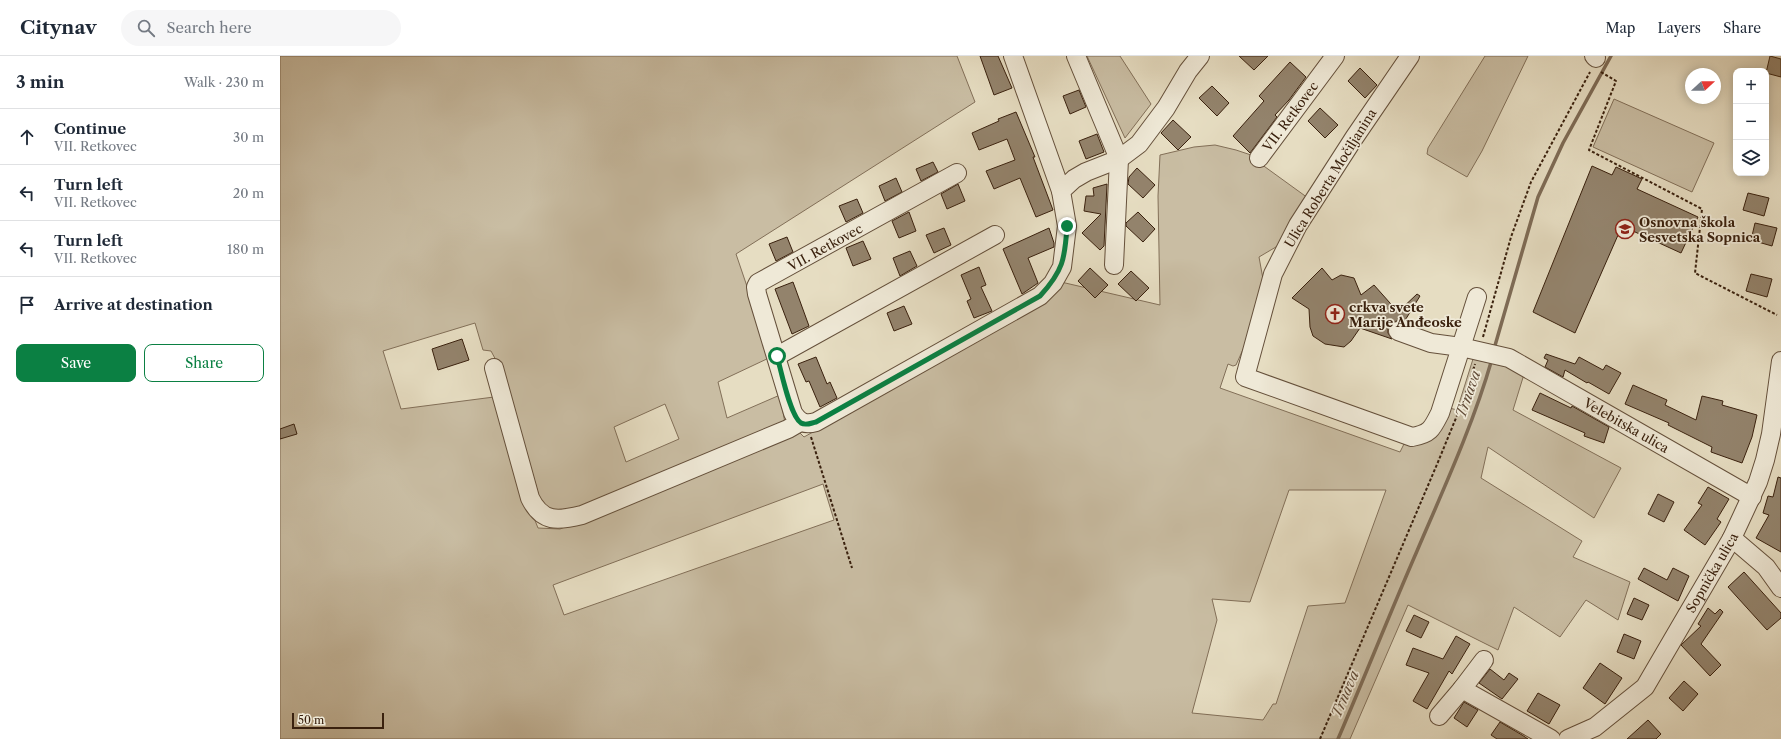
<!DOCTYPE html>
<html lang="en">
<head>
<meta charset="utf-8">
<style>
	:root { --surface:#fff; --page:#f6f6f7; --text:#1f2937; --muted:#747a83; --line:#e0e1e3; --accent:#0b8043 }
	body { margin:0; font-family:"Libre Caslon Text",serif; background:var(--page); color:var(--text) }
	.controls { position:absolute; right:12px; top:12px; display:grid; overflow:hidden; border-radius:8px; box-shadow:0 2px 10px #0003 }
	.controls button { width:36px; height:36px; display:grid; place-items:center; padding:0; border:0; border-bottom:1px solid var(--line); background:var(--surface); color:var(--text); font:20px sans-serif }
	.compass { position:absolute; left:1405px; top:12px; width:36px; height:36px; border-radius:50%; background:var(--surface); box-shadow:0 2px 10px #0003; rotate:69deg }
	.scale { position:absolute; left:12px; bottom:10px; width:92px; box-sizing:border-box; padding-left:4px; border:2px solid #3a210e; border-top:0; font-size:11px; line-height:14px; white-space:nowrap; color:#3a210e; -webkit-text-stroke:3px #efe9d7; paint-order:stroke }
	.stop { position:absolute; width:12px; height:12px; margin:-9px; border:3px solid #0b8043; border-radius:50%; background:#fff }
	.stop.end { background:#0b8043; border-color:#fff; box-shadow:0 1px 4px #0008 }
	.list { margin:0; padding:0; list-style:none }
	h2 { display:flex; justify-content:space-between; align-items:center; height:52px; margin:0; padding:0 16px; font-size:17px }
	h2 small { font-size:13px; font-weight:400; color:var(--muted) }
	.list li { display:grid; grid-template-columns:26px 1fr auto; gap:12px; align-items:center; box-sizing:border-box; height:56px; padding:0 16px; border-top:1px solid var(--line) }
	.list b { display:block; font-size:15px; white-space:nowrap }
	.list p { margin:0; font-size:13px; white-space:nowrap; color:var(--muted) }
	.list em { font-size:13px; font-style:normal; color:var(--muted) }
	.actions { display:flex; gap:8px; padding:12px 16px }
	.actions a { flex:1; padding:9px 0; border:1px solid var(--accent); border-radius:8px; text-align:center; font-size:14px; color:var(--accent) }
	.actions .main { background:var(--accent); color:#fff }
	.icon { flex:none; width:22px; height:22px; fill:none; stroke:currentColor; stroke-width:2; stroke-linecap:round; stroke-linejoin:round }
	.map { position:relative; flex:none; width:1501px; height:683px; overflow:hidden }
	header { display:flex; align-items:center; gap:24px; box-sizing:border-box; height:56px; padding:0 20px; background:var(--surface); border-bottom:1px solid var(--line) }
	header strong { font-size:19px }
	nav { display:flex; gap:22px; margin-inline-start:auto; font-size:14px }
	.search { width:280px; height:36px; background:var(--page); display:flex; align-items:center; gap:10px; box-sizing:border-box; padding:0 14px; border-radius:22px; color:var(--muted); font-size:15px }
	main { display:flex }
	aside { flex:1; background:var(--surface) }
	.map>svg:first-child { display:block }
</style>
</head>
<body>
<header>
<strong>Citynav</strong>
<div class="search"><svg class="icon" aria-label="search" viewBox="0 0 24 24"><circle cx="10" cy="10" r="6"/><path d="M15 15l6 6"/></svg>Search here</div>
<nav><a>Map</a><a>Layers</a><a>Share</a></nav>
</header>
<main>
<aside>
<h2>3 min<small>Walk · 230 m</small></h2>
<ul class="list">
<li><svg class="icon" aria-label="ahead" viewBox="0 0 24 24"><path d="M12 20V5M6 11l6-6 6 6"/></svg><div><b>Continue</b><p>VII. Retkovec</p></div><em>30 m</em></li>
<li><svg class="icon" aria-label="left" viewBox="0 0 24 24"><path d="M17 20v-9H6M10 6l-5 5 5 5"/></svg><div><b>Turn left</b><p>VII. Retkovec</p></div><em>20 m</em></li>
<li><svg class="icon" aria-label="left" viewBox="0 0 24 24"><path d="M17 20v-9H6M10 6l-5 5 5 5"/></svg><div><b>Turn left</b><p>VII. Retkovec</p></div><em>180 m</em></li>
<li><svg class="icon" aria-label="arrive" viewBox="0 0 24 24"><path d="M6 21V4h12l-3 4 3 4H6"/></svg><div><b>Arrive at destination</b></div></li>
</ul>
<div class="actions"><a class="main">Save</a><a>Share</a></div>
</aside>
<div class="map">
<svg width="1501" height="683" viewBox="0 0 1501 683">
	<rect width="100%" height="100%" fill="#e6ddc2"/>
	<filter id="stains"><feTurbulence type="fractalNoise" baseFrequency=".005" numOctaves="4"/><feColorMatrix values="0 0 0 0 .2 0 0 0 0 .09 0 0 0 0 .02 0 0 0 .5 -.17"/></filter>
	<radialGradient id="worn" r=".72"><stop offset=".6" stop-color="#630" stop-opacity="0"/><stop offset="1" stop-color="#630" stop-opacity=".3"/></radialGradient>
	<g fill="#c9bda3" stroke="#826f58" fill-rule="evenodd">
		<path d="M0,0H677L695,46L456,198L491,301L438,326L447,362L500,339L505,367L292,457L263,454L224,319L211,295L203,294L195,267L103,295L121,353L214,341L239,424L258,472L280,473L513,376H519L524,381L733,265L781,226L880,249L878,140L880,99L914,91L935,89L956,94L974,100L981,108L1028,142L1001,188L979,201L983,223L965,289L956,309L953,310L948,308L940,332L1120,396L1126,384L1166,351L1177,354L1193,303L1245,315L1233,354L1341,412L1314,462L1208,391L1201,422L1302,485L1293,501L1350,526L1338,564L1306,544L1280,581L1234,551L1218,594L1128,549L1070,683H0ZM385,348L399,383L346,406L334,371ZM543,428L554,464L284,559L273,529ZM1009,434H1106L1065,547L1028,550L996,648H993L983,664L912,657L937,564L932,543L970,546Z"/>
		<polygon points="807,0 840,0 871,48 845,82"/>
		<polygon points="1205,0 1248,0 1202,95 1187,121 1147,98 1148,92"/>
		<polygon points="1334,43 1434,87 1412,136 1313,91"/>
	</g>
	<g fill="none" stroke-linecap="round" stroke-linejoin="round">
		<g stroke="#7e6b55" stroke-width="3.5">
			<polyline points="1214,293 1258,141 1283,87 1331,0"/>
			<path d="M1058,683C1085,620 1110,557 1137,495C1164,432 1193,369 1212,303"/>
		</g>
	</g>
	<g fill="#93836c" stroke="#3a210e">
		<polygon points="700,0 718,0 732,32 714,39"/>
		<polygon points="959,0 988,0 974,14"/>
		<polygon points="1490,0 1501,3 1501,21 1486,17"/>
		<polygon points="1010,6 1026,21 1009,44 995,59 997,61 970,97 953,80 984,45 979,40"/>
		<polygon points="1080,12 1097,29 1085,42 1068,25"/>
		<polygon points="932,30 949,47 937,60 919,42"/>
		<polygon points="799,34 806,51 790,58 783,40"/>
		<polygon points="1040,52 1058,69 1045,82 1028,65"/>
		<polygon points="736,56 755,101 753,101 773,154 756,161 740,122 714,133 706,115 735,104 727,83 699,94 692,77 719,65 718,63"/>
		<polygon points="893,64 911,81 898,94 881,77"/>
		<polygon points="817,78 824,96 806,103 799,85"/>
		<polygon points="653,106 658,116 641,125 636,113"/>
		<polygon points="1312,110 1332,119 1336,111 1362,123 1357,133 1418,161 1401,197 1342,170 1295,277 1253,256"/>
		<polygon points="857,112 875,129 863,142 848,128 849,121"/>
		<polygon points="616,122 622,136 605,145 599,130"/>
		<polygon points="678,128 685,145 667,153 661,138"/>
		<polygon points="827,128 824,190 820,194 802,177 821,158 804,155 806,140 814,140 813,132"/>
		<polygon points="1468,137 1489,142 1484,160 1463,154"/>
		<polygon points="577,143 583,157 566,166 559,150"/>
		<polygon points="629,156 636,175 619,182 612,165"/>
		<polygon points="858,156 875,173 863,186 846,170 846,167"/>
		<polygon points="1475,167 1497,172 1492,190 1471,184"/>
		<polygon points="664,172 671,189 654,197 646,179"/>
		<polygon points="769,172 774,187 774,191 748,202 758,227 742,238 723,193"/>
		<polygon points="507,181 513,196 496,205 489,188"/>
		<polygon points="583,185 591,203 573,210 566,192"/>
		<polygon points="630,195 637,210 620,220 613,202"/>
		<polygon points="699,211 706,229 701,231 712,255 694,262 687,245 691,243 681,219"/>
		<polygon points="810,212 828,229 815,242 798,225"/>
		<polygon points="1042,212 1052,224 1061,219 1074,222 1081,239 1094,229 1118,256 1137,238 1140,240 1124,266 1116,265 1108,271 1108,277 1112,283 1080,272 1071,285 1064,291 1045,288 1033,280 1030,271 1029,253 1012,242"/>
		<polygon points="851,215 869,232 856,245 838,228"/>
		<polygon points="1471,218 1492,223 1487,241 1466,235"/>
		<polygon points="513,226 529,270 512,278 495,233"/>
		<polygon points="624,250 632,268 614,275 607,257"/>
		<polygon points="182,283 189,304 158,314 152,293"/>
		<polygon points="1266,298 1295,308 1299,301 1323,314 1326,309 1341,317 1329,338 1308,326 1307,327 1285,314 1283,321 1265,311 1268,304 1264,302"/>
		<polygon points="536,301 547,328 550,326 557,342 540,351 529,325 526,326 518,308"/>
		<polygon points="1353,329 1387,344 1385,349 1416,364 1422,340 1443,345 1442,349 1477,359 1472,381 1462,407 1431,396 1432,391 1388,369 1389,367 1345,348"/>
		<polygon points="1260,337 1291,352 1292,350 1329,371 1324,387 1304,380 1305,377 1252,354"/>
		<polygon points="14,368 17,378 0,383 0,373"/>
		<polygon points="1498,421 1501,422 1501,496 1476,482 1489,459 1483,457 1488,440 1493,441"/>
		<polygon points="1428,431 1449,443 1437,463 1441,466 1425,489 1404,474 1422,449 1418,447"/>
		<polygon points="1378,438 1394,446 1384,466 1368,458"/>
		<polygon points="1364,512 1387,524 1393,512 1409,520 1398,545 1358,523"/>
		<polygon points="1464,516 1501,557 1501,562 1487,574 1448,531"/>
		<polygon points="1354,542 1369,549 1362,564 1347,558"/>
		<polygon points="1428,552 1435,558 1440,553 1443,556 1421,588 1441,609 1430,620 1401,589 1421,570 1418,568"/>
		<polygon points="1134,559 1149,566 1141,582 1126,575"/>
		<polygon points="1344,578 1361,585 1354,603 1337,596"/>
		<polygon points="1176,580 1190,588 1172,618 1169,615 1147,653 1133,645 1149,617 1126,609 1133,592 1163,603"/>
		<polygon points="1320,607 1342,622 1325,648 1303,632"/>
		<polygon points="1210,613 1224,624 1229,617 1238,623 1222,643 1199,627"/>
		<polygon points="1404,625 1418,638 1403,655 1389,642"/>
		<polygon points="1258,637 1280,649 1269,668 1247,655"/>
		<polygon points="1184,646 1198,654 1187,671 1174,662"/>
		<polygon points="1368,664 1381,678 1376,683 1347,683"/>
		<polygon points="1220,666 1242,679 1248,683 1217,683 1211,679"/>
	</g>
	<g fill="none" stroke-linecap="round" stroke-linejoin="round">
		<g stroke="#65503b" stroke-width="20">
			<g id="minor">
				<polyline points="733,0 781,135"/>
				<polyline points="796,0 839,103 834,209"/>
				<path d="M1130,0L1074,82L1018,169L993,218L965,321L1132,381C1150,378 1152,373 1160,357L1197,241"/>
				<polyline points="1314,0 1316,2"/>
				<path id="s1" d="M979,102L1055,0"/>
				<path d="M677,117L478,227L476,231L477,238L513,357C520,367 525,369 536,366L760,240L773,227L782,211L787,170L781,135L794,123L806,116L839,103L859,88L886,52L908,15L920,0"/>
				<path id="s2" d="M1118,275L1151,287L1181,291L1229,302L1472,441"/>
				<polyline points="497,300 715,179"/>
				<path d="M214,312L250,442C262,467 278,465 302,459L508,373L520,366"/>
				<polyline points="1452,482 1486,511 1501,532"/>
				<polyline points="1182,633 1271,683"/>
				<polyline points="1159,660 1182,633 1204,604"/>
				<path id="s3" d="M1288,683L1315,671L1365,631L1452,482L1478,426L1485,404L1491,378L1501,305"/>
			</g>
		</g>
		<g stroke="#3a210e" stroke-width="2" stroke-dasharray="3 2" stroke-linecap="butt">
			<polyline points="1321,16 1336,25 1309,94 1422,153 1415,217 1497,259"/>
			<polyline points="1203,281 1231,181 1251,126 1310,16"/>
			<polyline points="531,381 572,512"/>
			<polyline points="1040,683 1158,406 1185,340 1195,308"/>
		</g>
		<use href="#minor" stroke="#efe9d7" stroke-width="18"/>
	</g>
	<g fill="none" stroke-linecap="round" stroke-linejoin="round">
		<path stroke="#0b8043" stroke-width="5" d="M497,300C501,314 510,360 521,367C526,370 531,367 536,366L760,240C783,215 785,203 787,170"/>
	</g>
	<defs>
		<g id="school-ring" transform="scale(1)"><circle r="9.5" fill="#efe9d7" stroke="#8f2418" stroke-width="1.5"/><path d="M0-5L7-2L0 1L-7-2ZM-4 1L0 2.5L4 1V4Q0 6-4 4Z" fill="#8f2418"/></g>
		<g id="church-ring" transform="scale(1)"><circle r="9.5" fill="#efe9d7" stroke="#8f2418" stroke-width="1.5"/><path d="M-1.2-6h2.4v3.5h3.3v2.4h-3.3V6h-2.4V-.1h-3.3v-2.4h3.3Z" fill="#8f2418"/></g>
	</defs>
	<g fill-rule="evenodd">
		<use href="#school-ring" x="1345" y="173"/>
		<use href="#church-ring" x="1055" y="258"/>
	</g>
	<g text-anchor="middle" stroke-width="3.5" stroke-linejoin="round" paint-order="stroke">
		<g font-size="13" fill="#3a210e" stroke="#efe9d7">
			<text dy="5" stroke="none"><textPath href="#s1" startOffset="52">VII. Retkovec</textPath></text>
			<text transform="translate(1050 122) rotate(-58)" y="5">Ulica Roberta Močiljanina</text>
			<text transform="translate(545 191) rotate(-29)" y="5">VII. Retkovec</text>
			<text dy="5" stroke="none"><textPath href="#s2" startOffset="250">Velebitska ulica</textPath></text>
			<text dy="5" stroke="none"><textPath href="#s3" startOffset="226">Sopnička ulica</textPath></text>
		</g>
		<g font-size="13" font-weight="bold" fill="#3a210e" stroke="#efe9d7" text-anchor="start">
			<text x="1359" y="171">Osnovna škola<tspan x="1359" dy="15">Sesvetska Sopnica</tspan></text>
			<text x="1069" y="256">crkva svete<tspan x="1069" dy="15">Marije Anđeoske</tspan></text>
		</g>
		<g font-size="14" font-style="italic" fill="#624c38" stroke="#efe9d7">
			<text transform="translate(1188 338) rotate(-71)" y="5">Trnava</text>
			<text transform="translate(1065 638) rotate(-67)" y="5">Trnava</text>
		</g>
	</g>
	<rect width="100%" height="100%" filter="url(#stains)"/>
	<rect width="100%" height="100%" fill="url(#worn)"/>
</svg>
<div class="controls">
<button>+</button>
<button>−</button>
<button><svg class="icon" aria-label="layers" viewBox="0 0 24 24"><path d="M12 4l9 5-9 5-9-5zM3 14l9 5 9-5"/></svg></button>
</div>
<svg class="compass" viewBox="-18 -18 36 36"><path d="M0-13l5 13h-10z" fill="#e53935"/><path d="M0 13l5-13h-10z" fill="#747a83"/></svg>
<div class="scale">50 m</div>
<div class="stop" style="left:497px;top:300px"></div>
<div class="stop end" style="left:787px;top:170px"></div>
</div>
</main>
</body>
</html>
